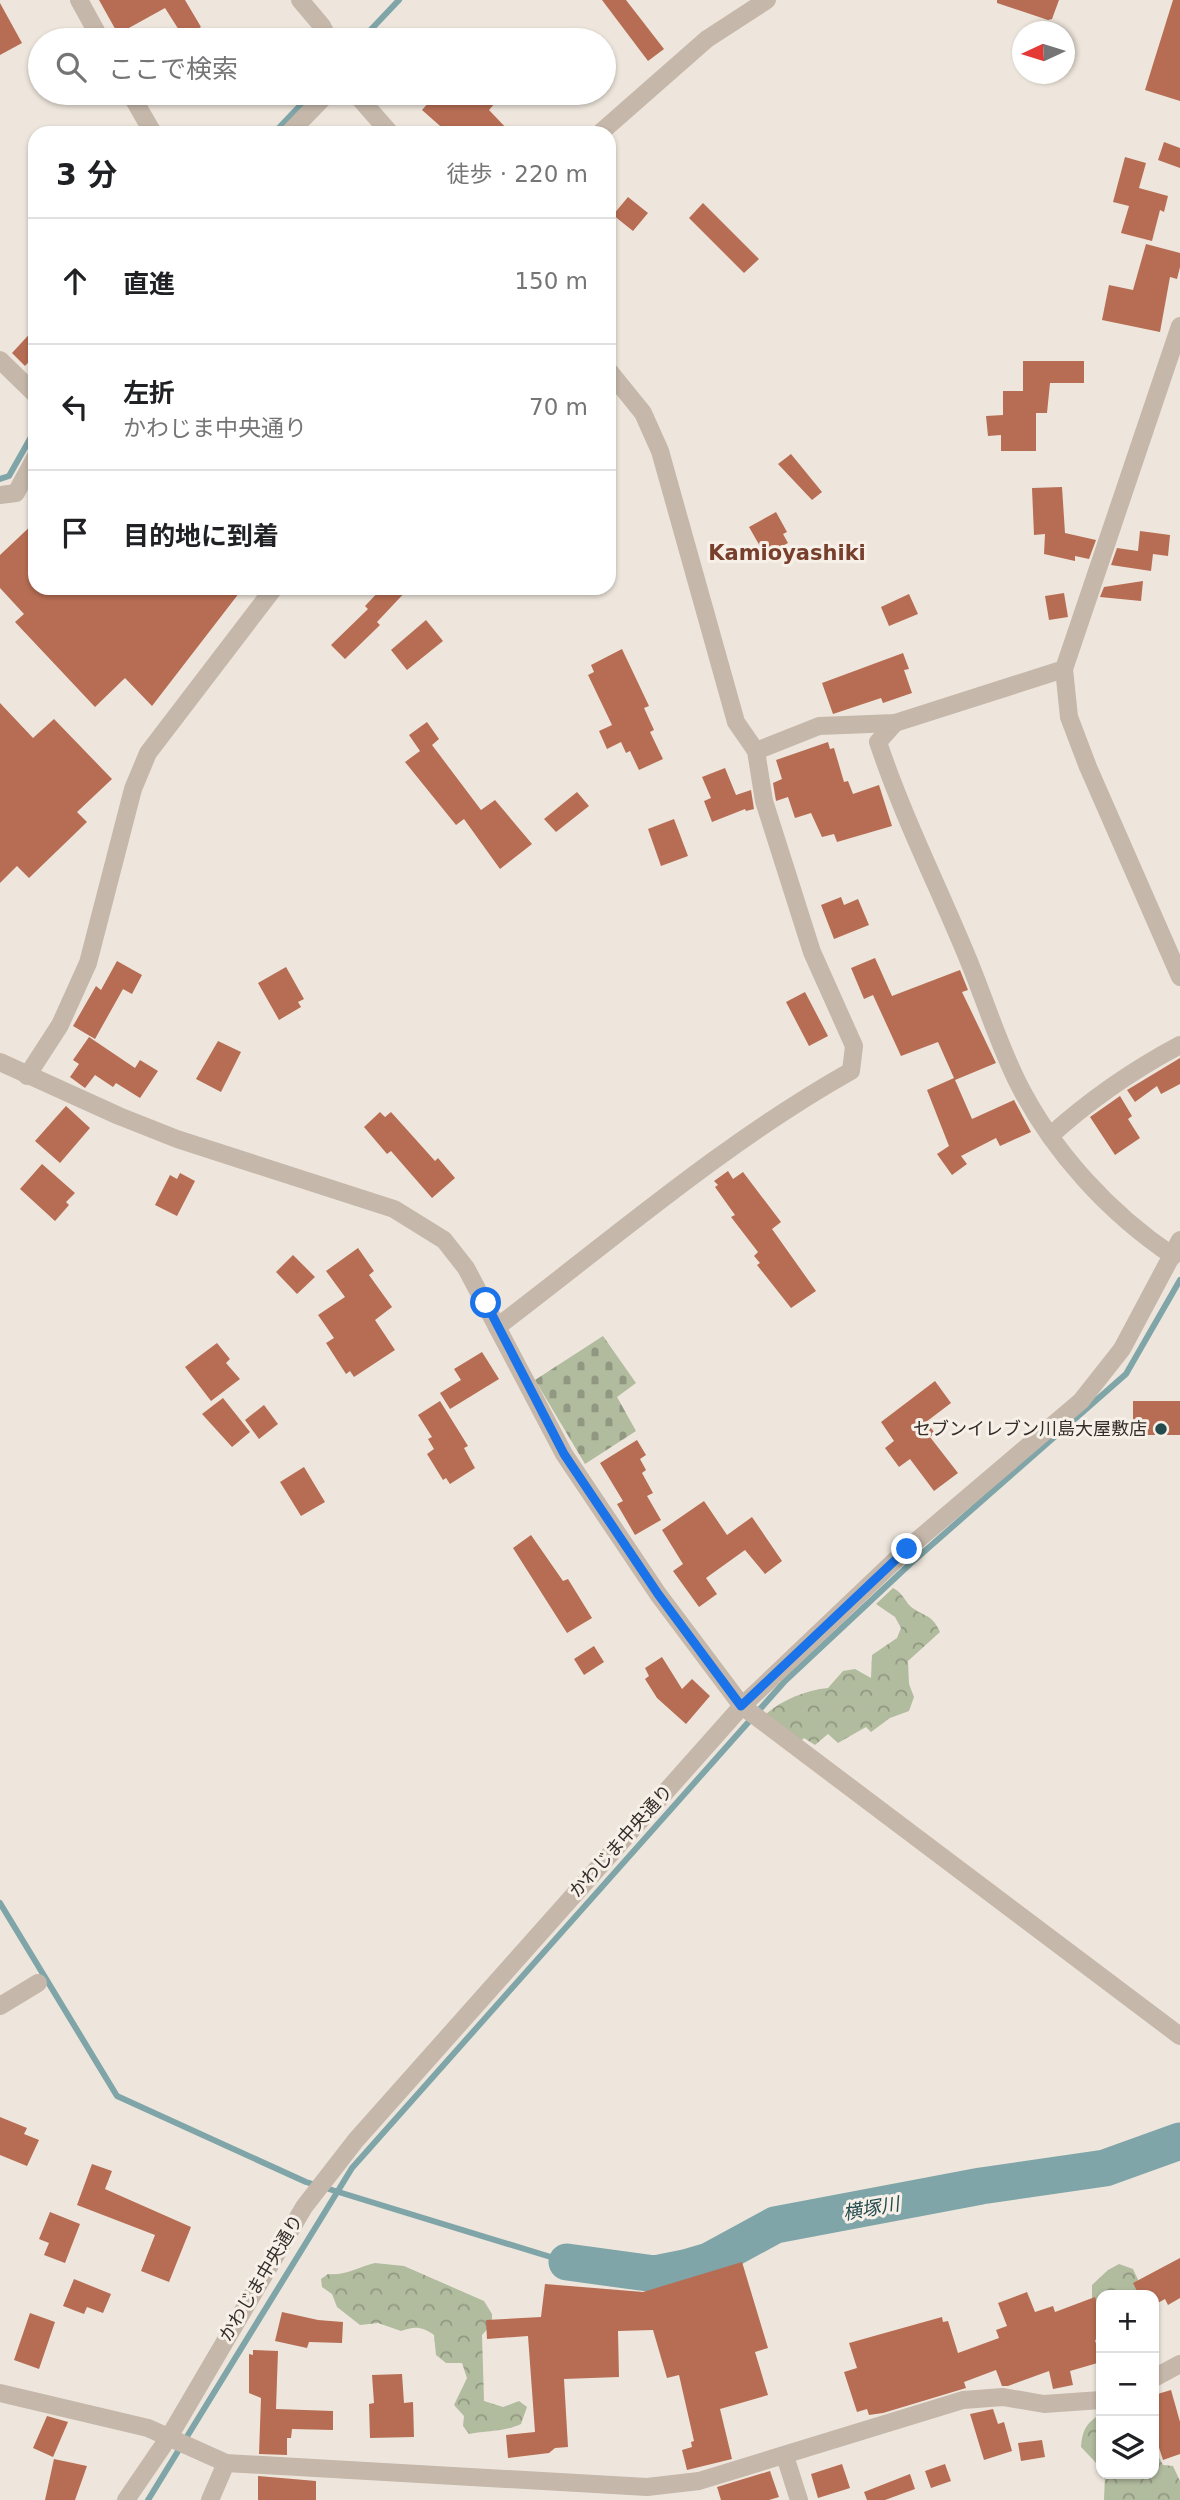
<!DOCTYPE html>
<html lang="ja">
<head>
<meta charset="utf-8">
<style>
	:root { --surface:#fff; --page:#f6f6f6; --text:#202124; --muted:#757577; --line:#e0e0e0 }
	body { margin:0; font-family:"DejaVu Sans","Noto Sans JP",sans-serif; background:var(--page); color:var(--text) }
	.controls { position:absolute; right:21px; bottom:21px; display:grid; overflow:hidden; border-radius:14px; box-shadow:0 2px 5px #0004 }
	.controls button { width:63px; height:63px; display:grid; place-items:center; padding:0; border:0; border-bottom:2px solid var(--line); background:var(--surface); color:var(--text); font:35px sans-serif }
	.compass { position:absolute; left:1012px; top:21px; width:63px; height:63px; border-radius:50%; background:var(--surface); box-shadow:0 2px 5px #0004; rotate:266deg }
	.stop { position:absolute; width:21px; height:21px; margin:-16px; border:5px solid #1a73e8; border-radius:50%; background:#fff }
	.stop.end { background:#1a73e8; border-color:#fff; box-shadow:0 2px 7px #0008 }
	.list { margin:0; padding:0; list-style:none }
	h2 { display:flex; justify-content:space-between; align-items:center; height:91px; margin:0; padding:0 28px; font-size:30px }
	h2 small { font-size:23px; font-weight:400; color:var(--muted) }
	.list li { display:grid; grid-template-columns:46px 1fr auto; gap:21px; align-items:center; box-sizing:border-box; height:126px; padding:0 28px; border-top:2px solid var(--line) }
	.list b { display:block; font-size:26px; white-space:nowrap }
	.list p { margin:0; font-size:23px; white-space:nowrap; color:var(--muted) }
	.list em { font-size:23px; font-style:normal; color:var(--muted) }
	.icon { flex:none; width:38px; height:38px; fill:none; stroke:currentColor; stroke-width:2; stroke-linecap:round; stroke-linejoin:round }
	.map { position:relative; flex:none; width:1180px; height:2500px; overflow:hidden }
	.search { position:absolute; background:var(--surface); box-shadow:0 2px 5px #0004; left:28px; top:28px; width:588px; height:77px; display:flex; align-items:center; gap:18px; box-sizing:border-box; padding:0 24px; border-radius:38px; color:var(--muted); font-size:26px }
	.panel { position:absolute; background:var(--surface); box-shadow:0 2px 5px #0004; left:28px; top:126px; width:588px; height:469px; border-radius:21px }
	.map>svg:first-child { display:block }
</style>
</head>
<body>
<div class="map">
<svg width="1180" height="2500" viewBox="0 0 1180 2500">
	<defs>
		<pattern id="forest-crowns" width="20" height="18" patternUnits="userSpaceOnUse" patternTransform="scale(1.75)"><rect width="20" height="18" fill="#b1bb9e"/><path d="M2 6a3 3 0 1 1 6 0M12 15a3 3 0 1 1 6 0" fill="none" stroke="#919881"/></pattern>
		<pattern id="cemetery-stones" width="16" height="16" patternUnits="userSpaceOnUse" patternTransform="scale(1.75)"><rect width="16" height="16" fill="#b1bb9e"/><path d="M2 7V4a2 2 0 0 1 4 0v3zM10 15v-3a2 2 0 0 1 4 0v3z" fill="#919881"/></pattern>
	</defs>
	<rect width="100%" height="100%" fill="#eee6dc"/>
	<g fill="url(#forest-crowns)">
		<path d="M893,1588C904,1593 905,1604 914,1609C928,1618 932,1615 940,1632L908,1661L909,1684L914,1697L909,1711L890,1718L871,1732L866,1727L838,1743L828,1734L815,1745L804,1738L798,1744L766,1714C782,1700 806,1690 828,1688L843,1671L855,1669L871,1678L872,1655L897,1638L901,1628L895,1617L876,1604Z"/>
		<path d="M375,2263L404,2266L484,2301L492,2314V2324L482,2335L484,2401L503,2407L519,2401L527,2407L521,2424C504,2432 488,2430 469,2434L463,2426L464,2416L454,2405L467,2378L462,2363H446L436,2355L434,2335C422,2326 414,2326 401,2331L378,2323L360,2325L337,2307L332,2294L322,2287L321,2279L328,2274C345,2276 358,2267 375,2263Z"/>
		<polygon points="1119,2264 1133,2269 1140,2284 1138,2295 1101,2295 1101,2310 1092,2298 1092,2285 1108,2270"/>
		<path d="M1101,2414V2468L1081,2447C1082,2430 1087,2422 1101,2414Z"/>
		<polygon points="1154,2448 1163,2465 1173,2466 1180,2481 1180,2500 1104,2500 1105,2474 1154,2474"/>
	</g>
	<polygon fill="url(#cemetery-stones)" points="603,1336 636,1383 617,1397 636,1431 585,1464 535,1380"/>
	<g fill="none" stroke-linecap="round" stroke-linejoin="round">
		<g stroke="#7fa5a8" stroke-width="6">
			<polyline points="361,40 399,0"/>
			<polyline points="274,133 312,93"/>
			<polyline points="0,479 9,476 35,430"/>
			<polyline points="0,1903 117,2096 306,2182 567,2262"/>
			<polyline points="148,2500 352,2168 785,1681 910,1564 1126,1374 1180,1280"/>
		</g>
		<polyline stroke="#7fa5a8" stroke-width="37" points="567,2262 655,2274 685,2268 709,2261 775,2225 981,2186 1105,2168 1180,2141"/>
	</g>
	<g fill="#b66d53">
		<polygon points="99,0 185,0 201,27 184,38 165,8 118,34"/>
		<polygon points="602,0 626,0 664,49 648,61"/>
		<polygon points="997,0 1059,0 1052,19 1048,20 997,3"/>
		<polygon points="1173,0 1180,0 1180,101 1145,90"/>
		<polygon points="0,3 22,43 0,55"/>
		<polygon points="437,93 504,93 489,110 511,133 448,133 422,110"/>
		<polygon points="1164,142 1180,148 1180,168 1158,160"/>
		<polygon points="1125,157 1146,163 1139,188 1168,196 1164,212 1160,210 1152,241 1121,233 1129,206 1113,202"/>
		<polygon points="628,197 648,213 633,231 613,215"/>
		<polygon points="703,203 759,259 744,273 689,218"/>
		<polygon points="1146,244 1180,253 1180,267 1177,279 1170,277 1160,332 1102,320 1109,285 1133,290"/>
		<polygon points="35,328 35,355 25,366 12,353"/>
		<polygon points="1023,361 1084,361 1084,383 1050,383 1047,413 1036,413 1036,451 1001,451 1001,435 988,436 986,416 1003,415 1003,391 1023,391"/>
		<polygon points="791,454 822,492 812,500 778,464"/>
		<polygon points="1062,487 1065,533 1096,540 1089,559 1075,556 1075,561 1044,554 1045,534 1034,535 1032,488"/>
		<polygon points="776,512 787,532 783,534 788,543 765,555 749,527"/>
		<polygon points="35,522 35,588 243,588 152,706 125,678 95,707 15,622 24,614 0,588 0,555"/>
		<polygon points="1140,531 1170,535 1168,556 1153,554 1151,571 1111,565 1117,548 1138,551"/>
		<polygon points="1143,581 1141,601 1100,597 1104,587"/>
		<polygon points="382,588 409,588 377,622 380,625 345,659 331,645 368,609 365,606"/>
		<polygon points="1064,593 1068,617 1049,620 1045,596"/>
		<polygon points="909,594 918,614 889,626 881,607"/>
		<polygon points="426,620 443,641 407,670 391,650"/>
		<polygon points="622,649 649,706 644,708 654,730 650,732 663,759 639,770 630,751 626,753 621,742 607,749 599,731 612,725 588,675 594,672 591,665"/>
		<polygon points="903,653 909,669 904,670 912,693 883,703 881,698 833,714 822,683"/>
		<polygon points="0,703 33,738 54,719 112,779 77,812 87,822 29,878 17,866 0,883"/>
		<polygon points="427,722 439,739 432,745 481,810 495,800 532,844 500,869 464,819 456,825 405,762 420,751 409,735"/>
		<polygon points="828,742 830,749 834,748 844,782 848,781 853,794 879,785 892,826 837,842 834,834 822,837 811,813 795,818 788,797 776,801 773,783 782,779 776,760"/>
		<polygon points="725,768 736,795 751,790 754,809 746,811 745,809 712,822 704,801 711,798 702,777"/>
		<polygon points="577,792 589,806 556,832 544,819"/>
		<polygon points="674,819 688,856 661,866 648,829"/>
		<polygon points="841,897 844,905 858,899 869,925 834,939 821,905"/>
		<polygon points="875,958 892,996 960,970 968,990 962,992 996,1063 955,1080 972,1119 1014,1100 1031,1132 1000,1146 996,1138 961,1156 967,1164 952,1175 937,1154 949,1146 927,1090 954,1078 938,1042 901,1056 873,995 864,999 851,968"/>
		<polygon points="117,961 142,975 132,994 123,989 95,1039 73,1026 96,986 101,990"/>
		<polygon points="286,967 304,999 298,1002 301,1007 279,1020 258,983"/>
		<polygon points="805,992 828,1036 809,1046 786,1002"/>
		<polygon points="89,1037 135,1068 140,1060 158,1071 140,1098 116,1083 113,1087 95,1075 85,1088 70,1077 79,1064 73,1060"/>
		<polygon points="218,1041 241,1052 221,1092 196,1079"/>
		<polygon points="1180,1058 1180,1084 1161,1094 1157,1086 1135,1102 1127,1090"/>
		<polygon points="1120,1096 1132,1116 1128,1119 1140,1138 1115,1155 1090,1117"/>
		<polygon points="66,1106 90,1128 60,1163 35,1141"/>
		<polygon points="380,1112 385,1117 391,1112 435,1161 438,1158 455,1178 432,1198 391,1151 387,1154 364,1127"/>
		<polygon points="42,1164 75,1193 66,1202 69,1205 55,1221 20,1189"/>
		<polygon points="728,1171 733,1179 743,1172 781,1222 772,1229 816,1291 791,1308 757,1265 760,1263 754,1256 758,1252 731,1217 735,1215 715,1187 718,1185 714,1181"/>
		<polygon points="180,1173 195,1181 177,1216 155,1205 170,1175 177,1179"/>
		<polygon points="358,1248 374,1271 369,1275 392,1307 375,1320 395,1350 354,1377 350,1371 346,1374 326,1343 334,1338 318,1315 345,1297 326,1271"/>
		<polygon points="293,1255 315,1277 297,1294 276,1272"/>
		<polygon points="217,1343 230,1359 226,1363 240,1379 211,1401 185,1367"/>
		<polygon points="482,1352 499,1379 450,1409 440,1393 461,1380 454,1369"/>
		<polygon points="935,1381 951,1403 926,1422 935,1433 930,1437 958,1473 934,1491 910,1459 899,1467 885,1448 894,1441 881,1422"/>
		<polygon points="223,1398 250,1432 232,1447 202,1414"/>
		<polygon points="440,1401 468,1446 464,1448 475,1468 450,1484 446,1478 443,1480 427,1454 434,1449 428,1439 432,1437 418,1415"/>
		<rect x="1133" y="1401" width="47" height="34"/>
		<polygon points="264,1405 278,1424 259,1439 245,1420"/>
		<polygon points="637,1440 646,1455 640,1459 646,1470 642,1473 653,1493 647,1496 661,1520 635,1535 617,1504 623,1501 600,1463"/>
		<polygon points="304,1467 325,1502 301,1516 280,1482"/>
		<polygon points="704,1501 727,1535 752,1517 782,1561 765,1574 745,1550 706,1578 717,1594 699,1607 673,1571 683,1564 662,1530"/>
		<polygon points="531,1535 563,1581 568,1579 592,1618 567,1633 513,1548"/>
		<polygon points="594,1646 604,1662 584,1675 574,1659"/>
		<polygon points="662,1657 682,1689 692,1679 710,1696 686,1724 657,1698 645,1679 649,1676 645,1668"/>
		<polygon points="0,2117 27,2128 24,2134 39,2140 27,2166 0,2155"/>
		<polygon points="92,2164 112,2171 105,2189 191,2227 169,2282 141,2271 155,2235 77,2205"/>
		<polygon points="50,2212 80,2224 65,2263 44,2255 49,2243 39,2239"/>
		<polygon points="1180,2258 1180,2298 1168,2305 1165,2299 1154,2305 1154,2295 1139,2295 1133,2283"/>
		<polygon points="742,2262 768,2348 755,2352 768,2395 720,2409 732,2459 687,2470 682,2450 692,2447 691,2442 694,2441 679,2375 667,2378 653,2330 618,2331 619,2377 564,2379 568,2447 555,2448 549,2453 508,2458 506,2435 535,2432 528,2336 487,2339 486,2320 541,2317 545,2284 643,2292"/>
		<polygon points="74,2279 111,2294 103,2313 87,2307 84,2314 63,2306"/>
		<polygon points="1027,2292 1035,2312 1053,2306 1055,2312 1095,2297 1101,2315 1101,2338 1095,2340 1101,2362 1070,2371 1073,2385 1053,2389 1049,2371 1008,2386 1002,2386 996,2370 964,2382 966,2388 883,2413 869,2415 867,2409 857,2412 844,2372 857,2368 849,2343 942,2317 943,2322 948,2321 958,2353 999,2338 996,2330 1007,2326 998,2303"/>
		<polygon points="282,2312 318,2320 343,2322 342,2343 309,2342 307,2348 275,2341"/>
		<polygon points="30,2313 55,2322 39,2369 14,2360"/>
		<polygon points="253,2350 278,2351 276,2409 333,2411 333,2430 292,2429 291,2438 287,2438 287,2455 259,2454 261,2398 249,2393 249,2354 253,2355"/>
		<polygon points="402,2374 404,2403 413,2402 414,2437 370,2438 369,2404 374,2403 372,2375"/>
		<polygon points="1171,2390 1180,2422 1180,2454 1163,2460 1154,2432 1154,2395"/>
		<polygon points="993,2409 998,2424 1004,2422 1012,2451 984,2460 970,2414"/>
		<polygon points="47,2416 68,2422 53,2457 33,2448"/>
		<polygon points="1042,2440 1045,2457 1021,2461 1018,2443"/>
		<polygon points="54,2459 87,2466 75,2500 45,2500"/>
		<polygon points="842,2464 850,2488 818,2498 811,2474"/>
		<polygon points="945,2464 951,2481 931,2488 925,2471"/>
		<polygon points="770,2471 779,2497 769,2500 721,2500 717,2487"/>
		<polygon points="910,2474 915,2489 885,2500 867,2500 864,2492"/>
		<polygon points="258,2476 316,2481 316,2500 258,2500"/>
	</g>
	<g fill="none" stroke-linecap="round" stroke-linejoin="round">
		<g stroke="#c5b7aa" stroke-width="18">
			<polyline points="79,0 101,40"/>
			<polyline points="300,0 322,26 329,40"/>
			<polyline points="130,93 153,133"/>
			<polyline points="355,93 390,133"/>
			<polyline points="289,133 328,93"/>
			<polyline points="600,133 707,39 767,0"/>
			<polyline points="1180,326 1064,669 1069,717 1088,767 1180,977"/>
			<polyline points="0,360 35,394"/>
			<polyline points="0,495 16,493 35,458"/>
			<path d="M895,723L878,742C903,817 938,886 968,959C985,1000 998,1043 1018,1083C1053,1152 1109,1213 1173,1256"/>
			<polyline points="756,751 819,726 895,723 1064,669"/>
			<polyline points="27,1076 60,1025 88,963 133,789 148,753 274,588"/>
			<path d="M1051,1135C1091,1099 1133,1070 1180,1045"/>
			<path d="M497,1327C613,1239 725,1142 851,1071L854,1046L812,952L764,801L756,751L736,722L660,451L643,413L609,371"/>
			<polyline points="742,1706 1180,2036"/>
			<polyline points="0,2006 38,1983"/>
			<polyline points="1154,2378 1180,2364"/>
			<polyline points="0,2393 148,2428 226,2463 647,2487 699,2481 963,2400 1003,2397 1044,2404 1101,2400"/>
			<polyline points="785,2456 799,2500"/>
			<polyline points="210,2500 226,2463"/>
		</g>
		<g stroke="#c5b7aa" stroke-width="18">
			<polyline points="0,1062 119,1116 177,1139 394,1209 444,1240 466,1268 564,1454 658,1594 742,1706"/>
			<polyline points="126,2500 169,2437 304,2207 356,2140 742,1706 907,1549 1081,1401 1122,1349 1180,1240"/>
		</g>
	</g>
	<g fill="none" stroke-linecap="round" stroke-linejoin="round">
		<polyline stroke="#1a73e8" stroke-width="9" points="486,1303 564,1454 658,1594 741,1706 907,1549"/>
	</g>
	<circle fill="#244c4f" stroke="#f7f0e8" stroke-width="2.5" cx="1161" cy="1429" r="7"/>
	<g text-anchor="middle" stroke-width="6" stroke-linejoin="round" paint-order="stroke">
		<g font-size="18" fill="#332c28" stroke="#f7f0e8" text-anchor="end">
			<text x="1147" y="1435">セブンイレブン川島大屋敷店</text>
		</g>
		<g font-size="18" fill="#332c28" stroke="#f7f0e8">
			<text transform="translate(621 1841) rotate(-48)" y="6">かわじま中央通り</text>
			<text transform="translate(261 2278) rotate(-59)" y="6">かわじま中央通り</text>
		</g>
		<g font-size="19" font-style="italic" fill="#244c4f" stroke="#f7f0e8">
			<text transform="translate(871 2208) rotate(-10)" y="7">横塚川</text>
		</g>
		<g font-size="21" font-weight="bold" fill="#783f2c" stroke="#f7f0e8">
			<text x="787" y="560">Kamioyashiki</text>
		</g>
	</g>
</svg>
<div class="controls">
<button>+</button>
<button>−</button>
<button><svg class="icon" aria-label="layers" viewBox="0 0 24 24"><path d="M12 4l9 5-9 5-9-5zM3 14l9 5 9-5"/></svg></button>
</div>
<svg class="compass" viewBox="-18 -18 36 36"><path d="M0-13l5 13h-10z" fill="#e53935"/><path d="M0 13l5-13h-10z" fill="#757577"/></svg>
<div class="stop" style="left:486px;top:1303px"></div>
<div class="stop end" style="left:907px;top:1549px"></div>
<div class="search"><svg class="icon" aria-label="search" viewBox="0 0 24 24"><circle cx="10" cy="10" r="6"/><path d="M15 15l6 6"/></svg>ここで検索</div>
<section class="panel">
<h2>3 分<small>徒歩 · 220 m</small></h2>
<ul class="list">
<li><svg class="icon" aria-label="ahead" viewBox="0 0 24 24"><path d="M12 20V5M6 11l6-6 6 6"/></svg><div><b>直進</b></div><em>150 m</em></li>
<li><svg class="icon" aria-label="left" viewBox="0 0 24 24"><path d="M17 20v-9H6M10 6l-5 5 5 5"/></svg><div><b>左折</b><p>かわじま中央通り</p></div><em>70 m</em></li>
<li><svg class="icon" aria-label="arrive" viewBox="0 0 24 24"><path d="M6 21V4h12l-3 4 3 4H6"/></svg><div><b>目的地に到着</b></div></li>
</ul>
</section>
</div>
</body>
</html>
